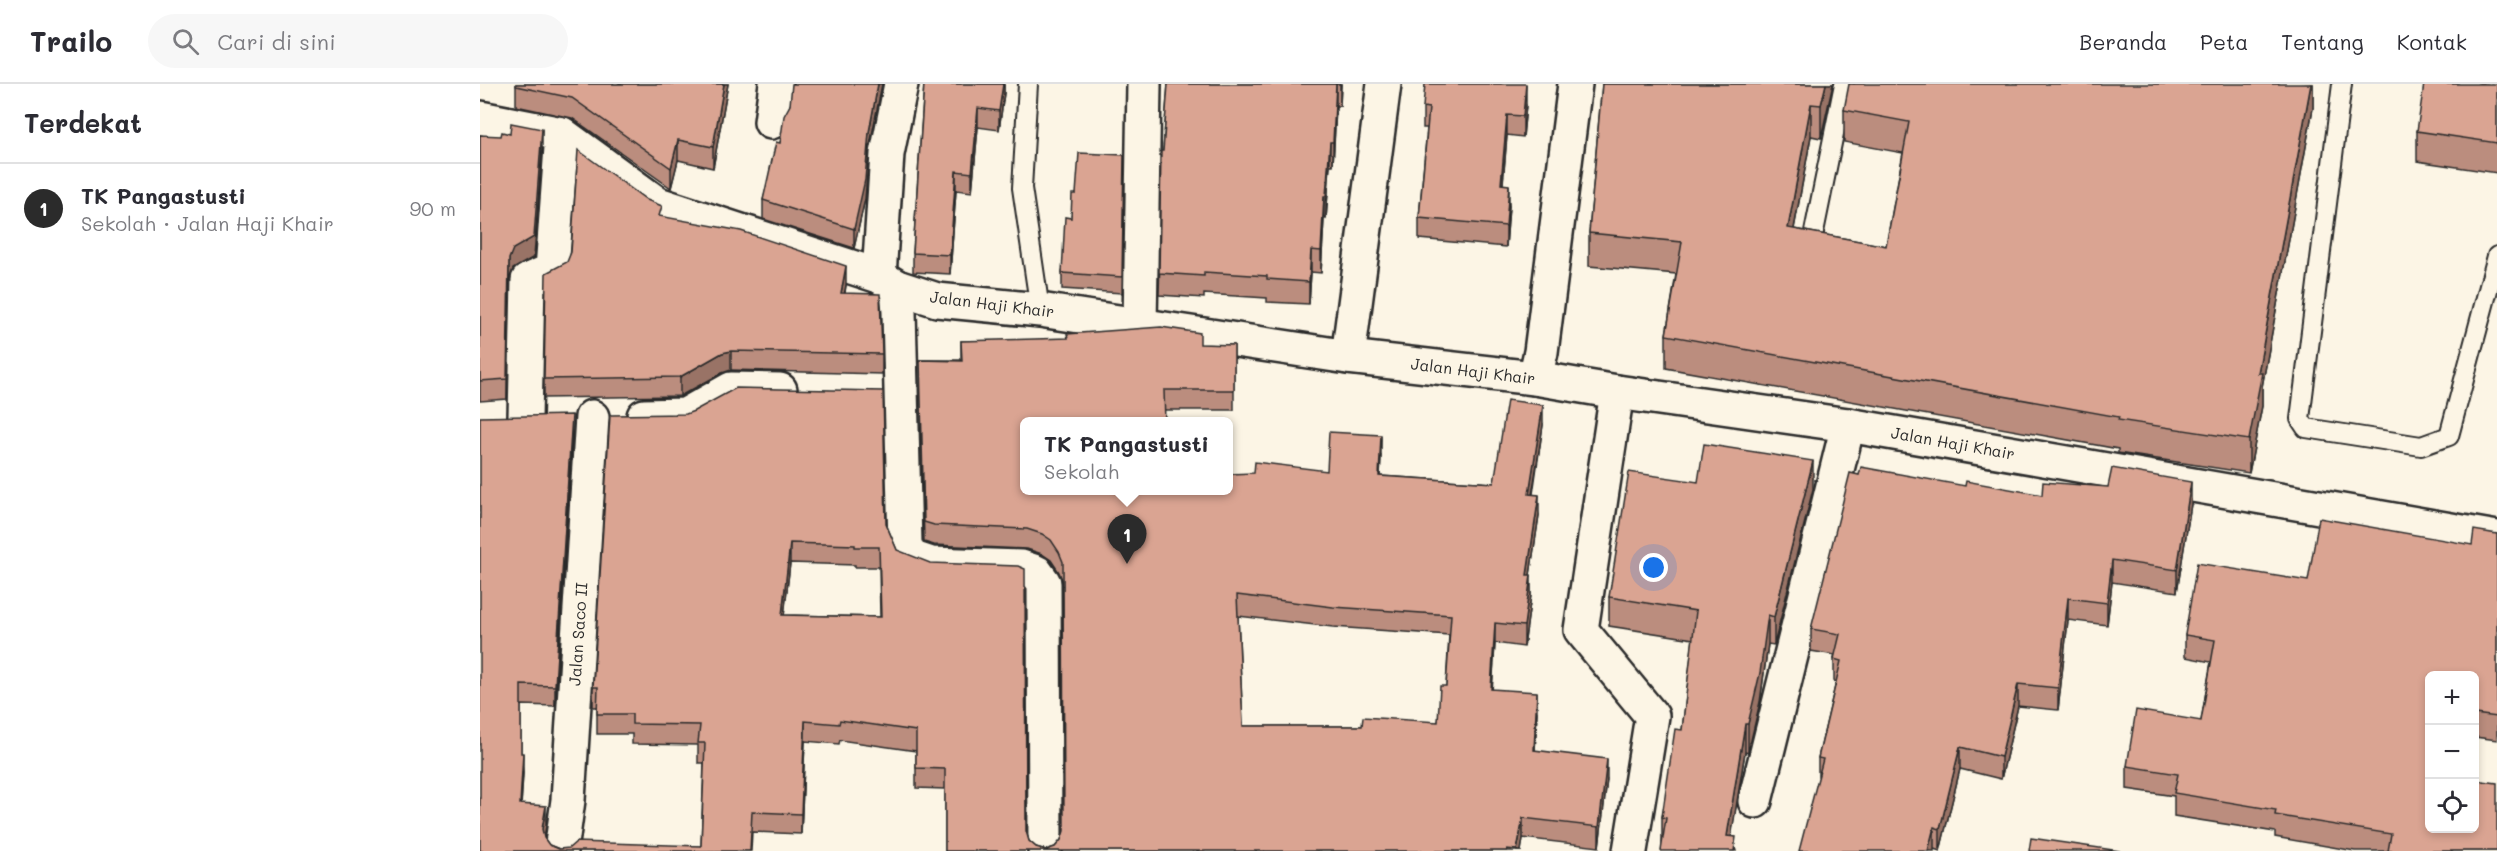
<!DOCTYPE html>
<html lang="id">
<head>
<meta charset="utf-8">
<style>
	:root { --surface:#fff; --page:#f7f7f7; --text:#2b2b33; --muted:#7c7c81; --line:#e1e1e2; --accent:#2b2b2b }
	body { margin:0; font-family:Mali,sans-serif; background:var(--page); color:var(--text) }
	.controls { position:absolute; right:18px; bottom:18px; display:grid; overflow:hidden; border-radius:9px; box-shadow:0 3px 9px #0003 }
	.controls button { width:54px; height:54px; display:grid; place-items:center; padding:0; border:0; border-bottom:2px solid var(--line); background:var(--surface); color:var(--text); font:30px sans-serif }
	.you { position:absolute; left:1174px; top:484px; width:21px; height:21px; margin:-15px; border:4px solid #fff; border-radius:50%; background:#1a73e8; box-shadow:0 0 0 9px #1a73e833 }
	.badge { display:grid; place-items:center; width:39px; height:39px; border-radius:50%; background:var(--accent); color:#fff; font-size:20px; font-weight:700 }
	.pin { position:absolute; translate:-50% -50px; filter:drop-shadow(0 2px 3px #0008) }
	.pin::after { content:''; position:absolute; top:32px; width:21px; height:18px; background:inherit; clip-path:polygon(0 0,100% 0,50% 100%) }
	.popup { position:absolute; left:540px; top:333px; width:213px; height:78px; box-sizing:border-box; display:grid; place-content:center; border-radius:9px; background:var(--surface); filter:drop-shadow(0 2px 4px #0005); font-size:20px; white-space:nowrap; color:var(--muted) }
	.popup b { font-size:22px; color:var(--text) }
	.popup::after { content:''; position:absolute; left:50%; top:100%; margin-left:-12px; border:12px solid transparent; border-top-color:var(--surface) }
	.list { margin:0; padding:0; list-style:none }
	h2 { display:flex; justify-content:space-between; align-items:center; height:78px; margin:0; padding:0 24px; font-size:26px }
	h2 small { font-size:20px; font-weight:400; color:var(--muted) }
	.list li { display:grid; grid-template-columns:39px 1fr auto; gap:18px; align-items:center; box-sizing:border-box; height:90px; padding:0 24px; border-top:2px solid var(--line) }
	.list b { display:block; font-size:22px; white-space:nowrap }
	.list p { margin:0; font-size:20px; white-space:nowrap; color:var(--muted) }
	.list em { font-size:20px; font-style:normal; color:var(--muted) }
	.icon { flex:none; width:33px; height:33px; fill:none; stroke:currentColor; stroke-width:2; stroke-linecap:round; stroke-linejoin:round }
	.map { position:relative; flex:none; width:2017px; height:767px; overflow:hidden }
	header { display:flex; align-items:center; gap:36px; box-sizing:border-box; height:84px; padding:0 30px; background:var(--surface); border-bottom:2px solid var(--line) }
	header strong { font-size:28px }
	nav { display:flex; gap:33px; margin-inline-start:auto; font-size:21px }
	.search { width:420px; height:54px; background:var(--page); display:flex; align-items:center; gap:15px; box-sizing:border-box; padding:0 21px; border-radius:33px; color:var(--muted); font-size:22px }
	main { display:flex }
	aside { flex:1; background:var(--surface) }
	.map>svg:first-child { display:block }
</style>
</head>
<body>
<header>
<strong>Trailo</strong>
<div class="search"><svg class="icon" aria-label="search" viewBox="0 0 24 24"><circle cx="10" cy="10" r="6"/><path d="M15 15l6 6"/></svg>Cari di sini</div>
<nav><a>Beranda</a><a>Peta</a><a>Tentang</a><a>Kontak</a></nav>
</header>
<main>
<aside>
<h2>Terdekat<small></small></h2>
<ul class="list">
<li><span class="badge">1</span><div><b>TK Pangastusti</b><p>Sekolah · Jalan Haji Khair</p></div><em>90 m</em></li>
</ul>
</aside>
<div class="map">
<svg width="2017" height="767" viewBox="0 0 2017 767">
	<rect width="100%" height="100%" fill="#fcf5e5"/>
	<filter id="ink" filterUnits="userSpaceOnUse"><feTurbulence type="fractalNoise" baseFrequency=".0167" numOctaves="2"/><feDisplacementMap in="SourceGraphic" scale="12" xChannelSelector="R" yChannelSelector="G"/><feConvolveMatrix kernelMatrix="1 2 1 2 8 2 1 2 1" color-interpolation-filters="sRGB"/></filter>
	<g filter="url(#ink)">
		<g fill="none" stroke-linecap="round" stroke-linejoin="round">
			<g stroke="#2b2b2b" stroke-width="22">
				<g id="lane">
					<polyline points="548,0 542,104 560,226"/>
					<polyline points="1862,0 1820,335 1826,344 1941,362 1969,352 2017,172"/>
					<polyline points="1334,148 1364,0"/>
				</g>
			</g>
			<g stroke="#2b2b2b" stroke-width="38">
				<g id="street">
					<polyline points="0,34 82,50 178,120 399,192 417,203 457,216 560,226 868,273 1055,294 1137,308 1368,341 2017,454"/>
					<polyline points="291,38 296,0"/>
					<polyline points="399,192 407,70 421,0"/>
					<polyline points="417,203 419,228 425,460 430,473 451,480 541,483 556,488 564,499 565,767"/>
					<polyline points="660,241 664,0"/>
					<polyline points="868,273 904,0"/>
					<polyline points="1055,294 1061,268 1095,0"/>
					<polyline points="1137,308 1101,546 1172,632 1150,767"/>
					<polyline points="164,332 205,331 251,305 300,306"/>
					<polyline points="45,334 48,196 72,186 82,50"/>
					<polyline points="1275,717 1368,341"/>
					<polyline points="81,767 88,716 112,333"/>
				</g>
			</g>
			<use href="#lane" stroke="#fcf5e5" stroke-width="18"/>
			<use href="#street" stroke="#fcf5e5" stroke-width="33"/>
		</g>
		<g fill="#bb8d7e" stroke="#2b2b2b" stroke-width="1.5" fill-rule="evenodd">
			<polygon points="36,0 248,0 233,84 198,76 191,104 92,34 36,22"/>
			<polygon points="444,0 524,0 524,9 519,46 498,43 492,108 476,106 470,190 433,188 433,169"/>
			<polygon points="688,0 861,0 860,22 856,22 853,81 850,81 846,135 844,134 841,189 831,188 829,220 787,218 787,214 724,210 724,214 679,211 683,67"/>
			<polygon points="1122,0 1353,0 1341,54 1331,52 1314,145 1406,162 1423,69 1364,58 1364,26 1833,0 1833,24 1782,303 1782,322 1769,389 1638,369 1638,365 1186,284 1186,251 1196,190 1109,182 1109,149"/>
			<polygon points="2017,0 2017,89 1937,77 1937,47"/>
			<polygon points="310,21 389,66 385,115 374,164 283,135 283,116 300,59"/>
			<polygon points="1046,21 1043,53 1027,51 1023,100 1029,122 1026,163 939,155 939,134 947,44 943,44 943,23"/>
			<polygon points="0,51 62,65 54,173 33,185 29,196 27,315 0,317"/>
			<polygon points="644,71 642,209 582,205 582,189 591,134 596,110"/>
			<polygon points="182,133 366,201 365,209 402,270 402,290 251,286 242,289 200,312 64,314 64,295"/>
			<path d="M481,257L754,261V326H685L545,406L847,387L901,371L900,392L1014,399L1063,341L1053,410L1059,431L1050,491L1051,511L1044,563L1015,559L1012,605L1057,628L1055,667L1127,695L1119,763L1043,754L1041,767H465V705L436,704V667L360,656L359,660L325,657L321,750L272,748L271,767H0L92,351L75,622L41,621V669L43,689L41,720L66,742L64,754L69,761L79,765L221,762L224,679H218V661L152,660V650H117V623H113V603L130,331L406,440L417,466L546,747L549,757L556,763L566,766L575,763L581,756L584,747L583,498L579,488L571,476L562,470L547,465L454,461L444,458L440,276H481ZM310,479L375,481V483H399L400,533L304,531ZM758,532L853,543L969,551L966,602L958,638L882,642H763Z"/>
			<polygon points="1218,398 1333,405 1294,561 1288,560 1280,618 1268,669 1265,668 1251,752 1256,767 1182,761 1182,733 1202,646 1213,555 1129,542 1129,513"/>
			<polygon points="1485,402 1562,411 1711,420 1697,508 1632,498 1627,541 1588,536 1578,626 1538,622 1521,695 1480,685 1460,767 1454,765 1338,692 1338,674 1356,598 1354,597 1354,575 1355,571 1331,567 1331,545"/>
			<polygon points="2014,450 2017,450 2017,656 1995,653 1995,591 1950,744 2017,767 1875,767 1795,753 1795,748 1694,732 1694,712 1647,705 1647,682 1721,637 1731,578 1705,573 1705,551 1828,497 1992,461"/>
		</g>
		<g fill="#997366" stroke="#2b2b2b" stroke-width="1.5">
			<polygon points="244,0 248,0 233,84 233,63"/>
			<polygon points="398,0 402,0 389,66 385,115 374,164 374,145 389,48"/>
			<polygon points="523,0 524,0 524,9 519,46 519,27"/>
			<polygon points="856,0 856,22 853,81 853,58"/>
			<polygon points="860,0 861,0 860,22"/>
			<polygon points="1046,0 1046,21 1043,53 1043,32"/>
			<polygon points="1346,0 1353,0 1341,54 1341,21"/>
			<polygon points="1831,0 1833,0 1833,24 1782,303 1782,322 1769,389 1769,356 1778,289"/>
			<polygon points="1331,20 1331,52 1308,177 1308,144"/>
			<polygon points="498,24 498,43 492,108 492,89"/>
			<polygon points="1027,31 1027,51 1021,121 1021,100"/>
			<polygon points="62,45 62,65 54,173 33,185 29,196 27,315 29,175"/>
			<polygon points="198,56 198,76 191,104 191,84"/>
			<polygon points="850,58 850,81 846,135 846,112"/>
			<polygon points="476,87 476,106 470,190 470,171"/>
			<polygon points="1029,101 1029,122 1026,163 1026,142"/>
			<polygon points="844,112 844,134 841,189 841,167"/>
			<polygon points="831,166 831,188 829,220 829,198"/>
			<polygon points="366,182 366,201 361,228 361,209"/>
			<polygon points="251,267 251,286 242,289 200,312 200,293 242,269"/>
			<polygon points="1063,321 1063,341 1049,430 1049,410"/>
			<polygon points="92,331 92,351 75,622 75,602"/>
			<polygon points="901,351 901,371 899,412 899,392"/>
			<polygon points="1333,377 1333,405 1294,561 1294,533"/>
			<polygon points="1711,398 1711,420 1697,508 1697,486"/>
			<polygon points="1059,411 1059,431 1047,511 1047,491"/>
			<polygon points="310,459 310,479 302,551 302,531"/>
			<polygon points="1632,476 1632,498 1627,541 1627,519"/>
			<polygon points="1051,491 1051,511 1044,563 1044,542"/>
			<polygon points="1588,514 1588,536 1578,626 1578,604"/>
			<polygon points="1288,531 1288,560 1280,618 1268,669 1268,640"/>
			<polygon points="1015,539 1015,559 1011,625 1011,605"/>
			<polygon points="1538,600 1538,622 1521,695 1521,673"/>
			<polygon points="1057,608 1057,628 1054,686 1054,666"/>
			<polygon points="325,637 325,657 321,750 321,730"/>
			<polygon points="1265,640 1265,668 1249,767 1247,752"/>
			<polygon points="1480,663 1480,685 1460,767 1460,745"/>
			<polygon points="43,669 43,689 40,740 40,720"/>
			<polygon points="1127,675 1127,695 1119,763 1119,743"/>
			<polygon points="66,722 66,742 62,765 62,745"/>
			<polygon points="1043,734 1043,754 1041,767 1037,767"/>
			<polygon points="1454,743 1454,767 1448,767"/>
		</g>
		<g fill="#daa492" stroke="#2b2b2b" stroke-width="1.5" fill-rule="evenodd">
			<polygon points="36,0 244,0 233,63 198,56 191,84 92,14 36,2"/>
			<polygon points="312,0 398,0 389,48 385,96 374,145 283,116 296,58 300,59 304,32 310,21"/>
			<polygon points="444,0 523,0 519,27 498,24 492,89 476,87 470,171 433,169"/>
			<polygon points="688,0 856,0 853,58 850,58 846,112 844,112 841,167 831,166 829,198 787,195 787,192 724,188 724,192 679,189 681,67 683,67"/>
			<polygon points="945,0 1046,0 1043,32 1027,31 1021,100 1029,101 1026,142 939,134 949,24 943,23"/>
			<polygon points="1122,0 1346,0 1341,21 1331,20 1308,144 1406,162 1429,38 1364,26 1369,0 1831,0 1778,289 1782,289 1769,356 1638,336 1639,333 1186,251 1202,158 1109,149"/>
			<polygon points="1944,0 2017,0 2017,59 1937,47"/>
			<polygon points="31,39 62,45 54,153 33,165 29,175 27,295 0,297 0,51 21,52 22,48 30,50"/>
			<polygon points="98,66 167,116 182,122 179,132 261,147 366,182 361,209 400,210 402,270 251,267 242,269 200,293 64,295 66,189 87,178 91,168"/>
			<polygon points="599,69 644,71 642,193 582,189 585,133 591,134 592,110 596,110"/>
			<path d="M681,243L720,249V260L754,261V306H684L685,338H545V406H749V390L774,389L775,378L847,387L849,348L901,351L899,392L1014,399L1027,316L1063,321L1049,410L1059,411L1047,491H1051L1044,542L1015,539L1011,605L1057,608L1054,666L1127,675L1119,743L1043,734L1037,766L1027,765V767H465V685L436,684V647L360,636L359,640L325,637L321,730L272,728L270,767H0V333L92,331L75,602L41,601V669H43L40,720L66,722L62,745L64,754L69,761L79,765L89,764L96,758L221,762L225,659H218L220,641L152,640V630H117L118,603H113L130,331L206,330L214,327L256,304L403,307L406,440L417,466L450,479L538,482L545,485L546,747L549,757L556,763L566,766L575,763L581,756L584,747L583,478L579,468L571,456L562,450L547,445L454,441L444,438L440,276L482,277L481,257L588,254L587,250ZM310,459L375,461V463H399L401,533L302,531ZM757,511L853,523L971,531L966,602H960L958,638L883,633L882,642H763Z"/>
			<polygon points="1224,360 1333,377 1294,533 1288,531 1280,589 1268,640 1265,640 1247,752 1256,753 1254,767 1181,767 1186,734 1182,733 1195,645 1202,646 1216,527 1129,513 1149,388 1218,398"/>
			<polygon points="1381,383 1485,402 1486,397 1562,411 1563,398 1628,403 1632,384 1711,398 1697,486 1632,476 1627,519 1588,514 1578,604 1538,600 1521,673 1480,663 1460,745 1454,743 1448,767 1319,767 1343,675 1338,674 1361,577 1354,575 1360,550 1331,545 1370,389 1379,391"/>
			<polygon points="1839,434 1992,461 1994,446 2017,450 2017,633 1995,630 1995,591 1950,591 1950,744 1995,744 1995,696 2017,699 2017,767 1908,767 1911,750 1795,731 1796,726 1694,709 1698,690 1647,682 1656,626 1721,637 1735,556 1705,551 1717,479 1828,497"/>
			<polygon points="1551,754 1640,767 1549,767"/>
		</g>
	</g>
	<g text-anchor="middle" stroke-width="4.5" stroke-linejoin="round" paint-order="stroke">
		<g font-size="16" fill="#2b2b2b" stroke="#fcf5e5">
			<text transform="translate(512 220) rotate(7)" y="6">Jalan Haji Khair</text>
			<text transform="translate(993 287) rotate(7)" y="6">Jalan Haji Khair</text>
			<text transform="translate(1473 359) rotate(10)" y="6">Jalan Haji Khair</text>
			<text transform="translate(98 550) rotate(-86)" y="6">Jalan Saco II</text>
		</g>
	</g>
</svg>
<div class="controls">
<button>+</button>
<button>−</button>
<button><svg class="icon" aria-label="locate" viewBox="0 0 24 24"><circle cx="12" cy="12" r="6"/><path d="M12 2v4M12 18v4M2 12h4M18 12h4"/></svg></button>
</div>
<div class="you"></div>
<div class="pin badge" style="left:647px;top:480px">1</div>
<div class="popup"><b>TK Pangastusti</b>Sekolah</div>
</div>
</main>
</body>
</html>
